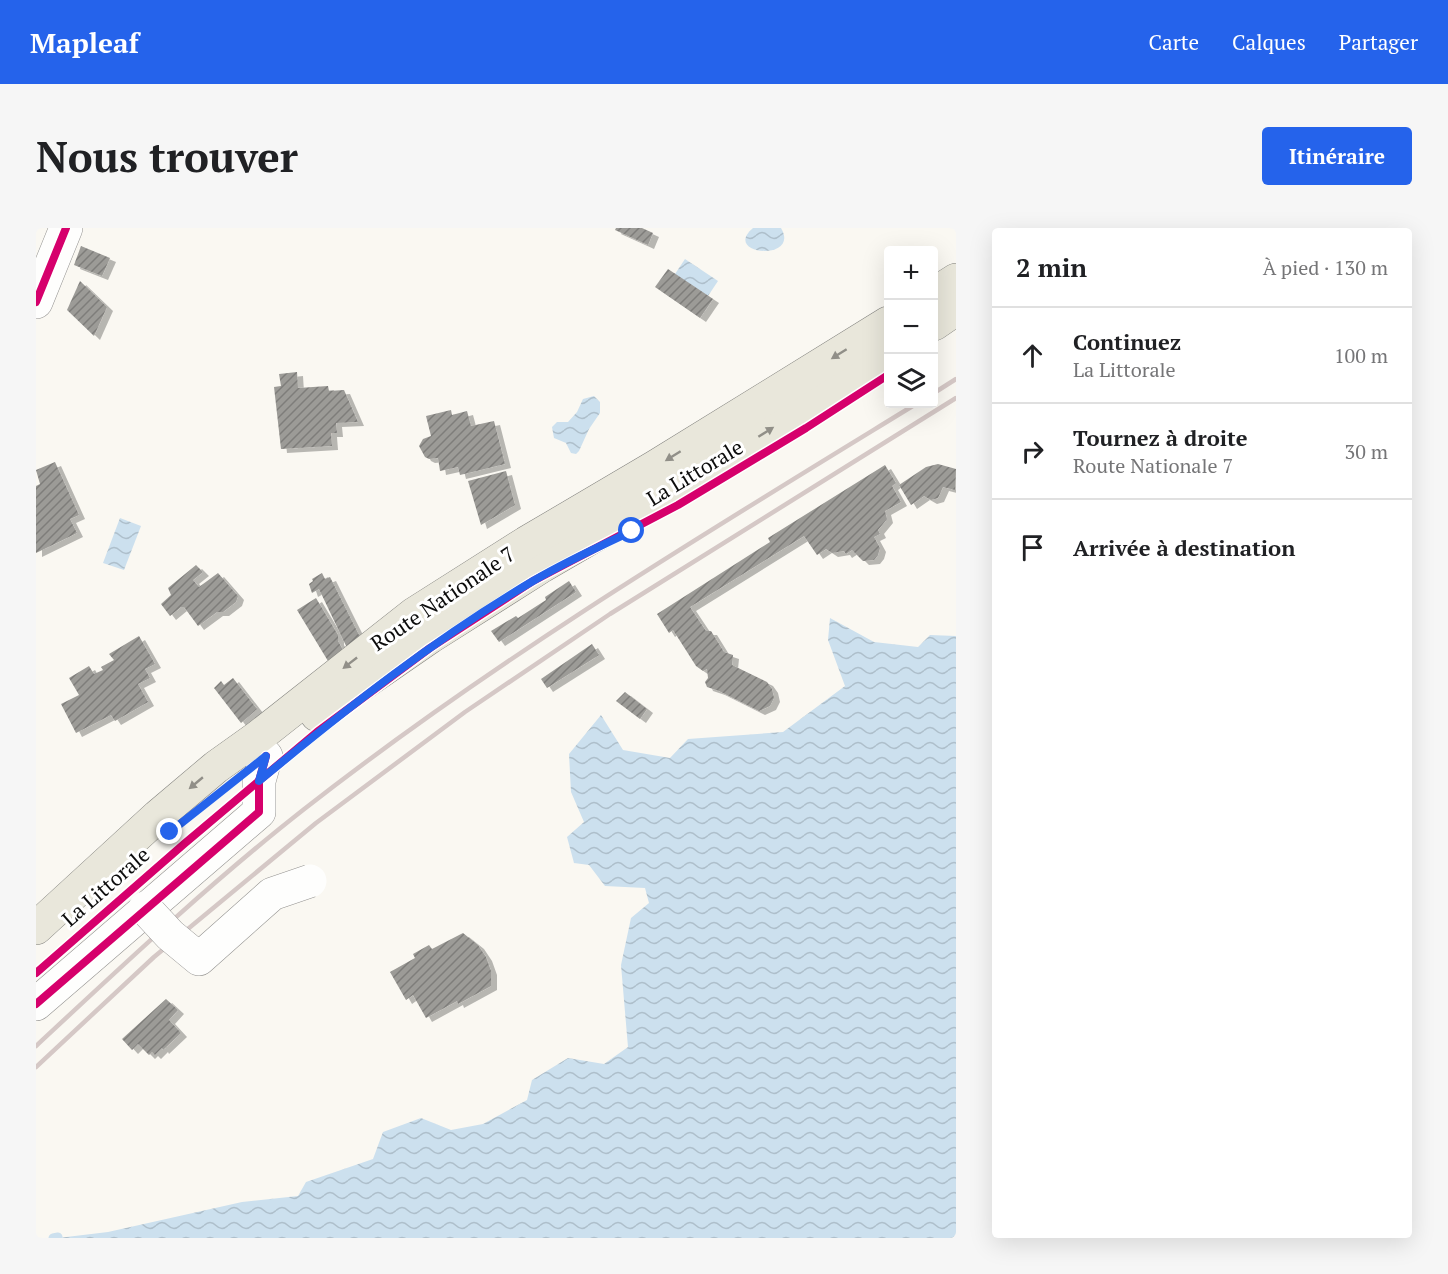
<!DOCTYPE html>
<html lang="fr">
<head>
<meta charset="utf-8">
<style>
	:root { --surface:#fff; --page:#f6f6f6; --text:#202124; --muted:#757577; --line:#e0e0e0; --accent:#2563eb }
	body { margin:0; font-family:"PT Serif",serif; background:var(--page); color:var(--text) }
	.controls { position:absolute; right:18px; top:18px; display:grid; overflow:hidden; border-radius:6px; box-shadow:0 6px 24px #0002 }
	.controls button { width:54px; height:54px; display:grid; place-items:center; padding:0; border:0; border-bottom:2px solid var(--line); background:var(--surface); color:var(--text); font:30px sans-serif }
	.stop { position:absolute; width:18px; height:18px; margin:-14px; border:4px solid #2563eb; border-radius:50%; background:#fff }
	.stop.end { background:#2563eb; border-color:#fff; box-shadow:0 2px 6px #0008 }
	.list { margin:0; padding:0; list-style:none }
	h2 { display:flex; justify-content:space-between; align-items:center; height:78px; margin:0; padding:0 24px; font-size:26px }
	h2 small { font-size:20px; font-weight:400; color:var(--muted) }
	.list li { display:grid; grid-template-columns:39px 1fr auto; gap:18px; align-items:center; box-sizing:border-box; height:96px; padding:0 24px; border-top:2px solid var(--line) }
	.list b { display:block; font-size:22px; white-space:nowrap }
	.list p { margin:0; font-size:20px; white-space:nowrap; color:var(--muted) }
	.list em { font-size:20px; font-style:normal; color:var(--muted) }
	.icon { flex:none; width:33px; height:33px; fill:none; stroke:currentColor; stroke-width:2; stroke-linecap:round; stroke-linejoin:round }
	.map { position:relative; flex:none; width:920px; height:1010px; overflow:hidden; border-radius:6px }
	header { display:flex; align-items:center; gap:36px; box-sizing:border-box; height:84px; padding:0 30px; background:var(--accent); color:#fff }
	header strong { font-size:28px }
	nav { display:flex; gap:33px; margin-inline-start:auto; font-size:21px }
	.intro { display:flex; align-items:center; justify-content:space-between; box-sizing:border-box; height:144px; padding:0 36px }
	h1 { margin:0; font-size:42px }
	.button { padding:15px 27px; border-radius:6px; background:var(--accent); color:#fff; font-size:21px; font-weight:700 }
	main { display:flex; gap:36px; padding:0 36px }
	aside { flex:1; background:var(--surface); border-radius:6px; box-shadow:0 6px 24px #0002 }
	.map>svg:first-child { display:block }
</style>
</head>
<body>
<header>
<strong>Mapleaf</strong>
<nav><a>Carte</a><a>Calques</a><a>Partager</a></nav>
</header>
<div class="intro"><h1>Nous trouver</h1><a class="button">Itinéraire</a></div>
<main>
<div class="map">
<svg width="920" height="1010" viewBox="0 0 920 1010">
	<defs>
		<pattern id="water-waves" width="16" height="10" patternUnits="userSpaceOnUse" patternTransform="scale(1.5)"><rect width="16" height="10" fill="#cce0ee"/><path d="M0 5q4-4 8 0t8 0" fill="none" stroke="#aebfcb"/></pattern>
		<pattern id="building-hatch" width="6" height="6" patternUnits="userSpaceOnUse" patternTransform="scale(1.5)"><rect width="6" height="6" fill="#9c9b97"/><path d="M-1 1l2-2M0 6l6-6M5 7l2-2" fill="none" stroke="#7e7d7a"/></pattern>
		<filter id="shadow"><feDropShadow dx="6" dy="4" stdDeviation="0" flood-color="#0004"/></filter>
	</defs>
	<rect width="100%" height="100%" fill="#faf8f2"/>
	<g fill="url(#water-waves)">
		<path d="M717,0H745C765,34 685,27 717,0Z"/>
		<polygon points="649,31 682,53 672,68 639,46"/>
		<polygon points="558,168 564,174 564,185 553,201 543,223 540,226 535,225 530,215 518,210 516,199 521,194 532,194 541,184 547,171"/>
		<polygon points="84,290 105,298 88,342 67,335"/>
		<polygon points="794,390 838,414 882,419 894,407 920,408 920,1010 22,1010 72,1004 206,974 262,968 270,954 337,931 347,904 385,890 415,902 447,896 491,872 496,852 532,830 568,836 592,819 585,737 595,690 613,675 609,660 569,658 553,637 538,635 531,609 548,594 535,564 533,526 565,487 587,522 634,530 652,511 747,504 809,458 792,412"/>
	</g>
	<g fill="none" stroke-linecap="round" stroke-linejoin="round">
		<polyline stroke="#cce0ee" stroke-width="9" points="17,1010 22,1009"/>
	</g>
	<g fill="url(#building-hatch)" filter="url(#shadow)">
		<polygon points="580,0 606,0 617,5 612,17 579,2"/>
		<polygon points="45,18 74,30 66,48 38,37"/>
		<polygon points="632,41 677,71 664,90 619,59"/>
		<polygon points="44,53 71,79 58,108 31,82"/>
		<polygon points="261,144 262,160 292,158 293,163 308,162 322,194 300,195 301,205 295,205 296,218 245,221 238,159 245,158 243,146"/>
		<polygon points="415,182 416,187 431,183 435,198 458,193 469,236 424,247 422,239 404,243 402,230 393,231 389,229 383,218 387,211 395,208 390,188"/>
		<polygon points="19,234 43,287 34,291 41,305 0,325 0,258 4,256 0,242"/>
		<polygon points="902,236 920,241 919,262 907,259 902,270 895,272 888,268 875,277 863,257 890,239"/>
		<polygon points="849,237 860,255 856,258 865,274 849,283 851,291 842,302 844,306 838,309 844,320 842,327 838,332 827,333 816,322 810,326 808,323 796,325 790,321 781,327 768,308 654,379 670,403 675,403 688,424 697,427 696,437 731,454 736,461 738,470 734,478 723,483 683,463 671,459 669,454 672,450 671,441 667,443 660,438 637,402 633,405 621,386 734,314 732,310"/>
		<polygon points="470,243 479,277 445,297 432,253"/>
		<polygon points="160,337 167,344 157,352 163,359 182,345 202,368 200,374 187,384 181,384 162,398 148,379 145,379 134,388 125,376 135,367 132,360"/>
		<polygon points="286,345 289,351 294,349 326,413 312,422 283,361 276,365 273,356 277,353 276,351"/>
		<polygon points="533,353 540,364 463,414 455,403 480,388 482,390 510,372 509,369"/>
		<polygon points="280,370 302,407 302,413 308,424 292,433 261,382"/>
		<polygon points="103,408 119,436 109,441 114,450 102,456 112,474 79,493 75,487 40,505 25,476 43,467 33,450 53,438 58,446 67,442 65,439 78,432 73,426"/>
		<polygon points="556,416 563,427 511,460 505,451"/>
		<polygon points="197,450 221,481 205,495 178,460 185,453 188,457"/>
		<polygon points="589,464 611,481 604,491 580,473"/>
		<polygon points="427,705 442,717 450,729 455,743 455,758 422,776 421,773 390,790 377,767 370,772 354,744 379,730 377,726 393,717 396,721"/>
		<polygon points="130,771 142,782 133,792 145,805 127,822 126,820 119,827 116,824 113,827 102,816 96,822 86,811"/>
	</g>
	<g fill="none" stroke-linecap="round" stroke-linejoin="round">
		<g stroke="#939290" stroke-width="34">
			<g id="minor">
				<polyline points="0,74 30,0"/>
				<polyline points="0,776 223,584 223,553 230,528"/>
			</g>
		</g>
		<g stroke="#80807d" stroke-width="34">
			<g id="major">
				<polyline points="898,66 920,52"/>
				<polyline points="898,96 920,81"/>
				<polyline points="281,487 394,409 506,338 635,263 766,182 852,126"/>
				<polyline points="0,700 122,588 180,539 222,509 378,386 490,315 619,239 852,95"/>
			</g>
		</g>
		<use href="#minor" stroke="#fefefd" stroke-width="33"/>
		<use href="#major" stroke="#e9e7db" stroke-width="33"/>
		<g stroke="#d5c8c6" stroke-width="4.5">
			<polyline points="898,165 920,151"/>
			<path d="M0,818C87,737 174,655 267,582C461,430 671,304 880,176"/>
			<polyline points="0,839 118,729 280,595 429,484 574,386 920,170"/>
		</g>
		<g stroke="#939290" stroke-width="34" stroke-linecap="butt">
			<polyline id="minor-bridge" points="109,680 134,707 163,731 236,666 274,653"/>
		</g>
		<use href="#minor-bridge" stroke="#fefefd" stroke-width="33"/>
		<g stroke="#fff" stroke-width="11">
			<g id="cycleway">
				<polyline points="0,74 30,0"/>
				<polyline points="0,745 148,616 281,504 394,420 497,353 642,277 770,200 852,147"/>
				<polyline points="0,776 223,584 223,553 230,528"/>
			</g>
		</g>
		<use href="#cycleway" stroke="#d6006c" stroke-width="8"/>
	</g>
	<defs><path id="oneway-solid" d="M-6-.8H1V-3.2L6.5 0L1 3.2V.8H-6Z" transform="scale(1.5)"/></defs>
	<g fill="#918f88">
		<use href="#oneway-solid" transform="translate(803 126) rotate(148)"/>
		<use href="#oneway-solid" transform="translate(730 204) rotate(-32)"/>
		<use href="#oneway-solid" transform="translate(637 228) rotate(148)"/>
		<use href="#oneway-solid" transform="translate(314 435) rotate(142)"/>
		<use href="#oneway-solid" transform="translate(160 555) rotate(140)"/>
	</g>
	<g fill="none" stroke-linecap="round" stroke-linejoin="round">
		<path stroke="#2563eb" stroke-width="8" d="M134,604L230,528L223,553C310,481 400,410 497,353C529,334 562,319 596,303"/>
	</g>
	<g text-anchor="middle" stroke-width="6" stroke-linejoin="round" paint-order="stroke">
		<g font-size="21" fill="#0c0c0c" stroke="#fff">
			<text transform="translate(659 245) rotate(-31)" y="7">La Littorale</text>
			<text transform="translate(407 371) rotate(-34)" y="7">Route Nationale 7</text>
			<text transform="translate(70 659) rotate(-41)" y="7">La Littorale</text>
		</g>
	</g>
</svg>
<div class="controls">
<button>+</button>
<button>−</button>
<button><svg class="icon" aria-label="layers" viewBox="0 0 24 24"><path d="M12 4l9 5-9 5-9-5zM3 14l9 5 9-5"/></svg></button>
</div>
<div class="stop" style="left:596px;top:303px"></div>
<div class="stop end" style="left:134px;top:604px"></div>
</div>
<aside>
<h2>2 min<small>À pied · 130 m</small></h2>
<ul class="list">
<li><svg class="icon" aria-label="ahead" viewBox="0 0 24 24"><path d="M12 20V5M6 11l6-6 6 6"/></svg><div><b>Continuez</b><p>La Littorale</p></div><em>100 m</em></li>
<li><svg class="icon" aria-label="right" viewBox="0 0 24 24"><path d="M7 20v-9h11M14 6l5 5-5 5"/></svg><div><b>Tournez à droite</b><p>Route Nationale 7</p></div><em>30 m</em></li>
<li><svg class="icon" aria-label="arrive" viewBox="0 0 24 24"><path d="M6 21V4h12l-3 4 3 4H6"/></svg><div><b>Arrivée à destination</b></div></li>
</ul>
</aside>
</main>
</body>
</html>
